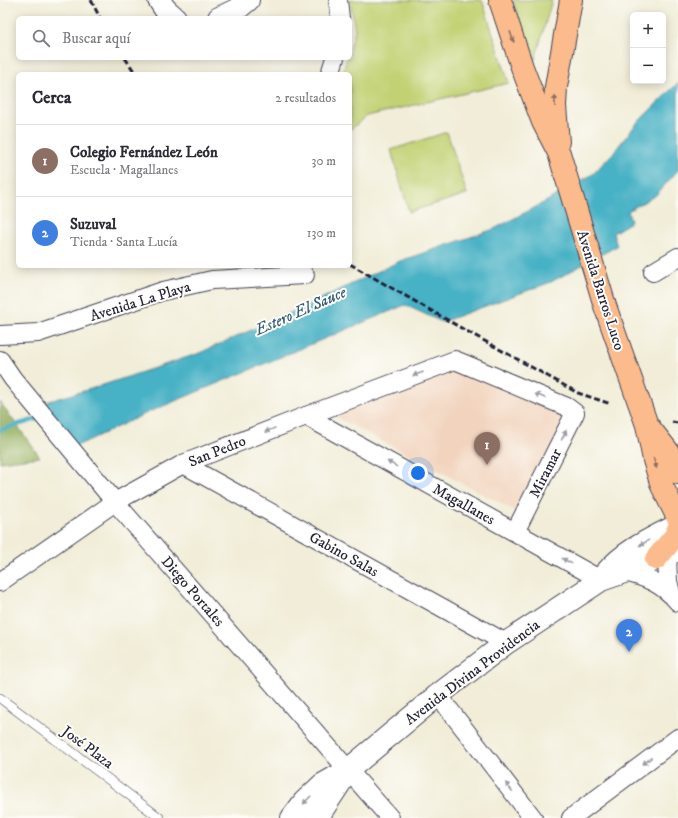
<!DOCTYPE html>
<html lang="es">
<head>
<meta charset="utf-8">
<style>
	:root { --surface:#fff; --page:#f7f7f7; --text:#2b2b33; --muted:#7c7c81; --line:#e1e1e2; --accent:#c8321e }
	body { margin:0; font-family:"IM FELL DW Pica",serif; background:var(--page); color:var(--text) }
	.controls { position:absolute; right:12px; top:12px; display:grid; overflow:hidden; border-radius:6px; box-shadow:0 2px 10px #0003 }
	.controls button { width:36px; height:36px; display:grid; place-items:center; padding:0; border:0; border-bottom:1px solid var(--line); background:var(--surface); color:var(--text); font:20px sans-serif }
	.you { position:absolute; left:418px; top:473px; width:14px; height:14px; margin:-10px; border:3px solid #fff; border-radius:50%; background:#1a73e8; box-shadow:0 0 0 6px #1a73e833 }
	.badge { display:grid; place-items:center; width:26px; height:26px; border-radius:50%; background:var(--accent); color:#fff; font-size:13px; font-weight:700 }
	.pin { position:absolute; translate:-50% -33px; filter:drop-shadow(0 1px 2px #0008) }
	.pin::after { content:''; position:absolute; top:21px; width:14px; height:12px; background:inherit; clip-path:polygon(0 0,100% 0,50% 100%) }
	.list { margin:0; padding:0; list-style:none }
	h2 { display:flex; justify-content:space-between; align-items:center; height:52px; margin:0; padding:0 16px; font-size:17px }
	h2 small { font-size:13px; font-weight:400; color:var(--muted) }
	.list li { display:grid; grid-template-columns:26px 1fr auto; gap:12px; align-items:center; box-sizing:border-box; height:72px; padding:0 16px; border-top:1px solid var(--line) }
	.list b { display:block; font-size:15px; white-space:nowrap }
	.list p { margin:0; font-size:13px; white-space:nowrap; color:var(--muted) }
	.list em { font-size:13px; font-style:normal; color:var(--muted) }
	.icon { flex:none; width:22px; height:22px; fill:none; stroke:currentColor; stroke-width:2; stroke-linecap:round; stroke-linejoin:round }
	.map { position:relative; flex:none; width:678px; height:818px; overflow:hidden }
	.search { position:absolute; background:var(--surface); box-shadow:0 2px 10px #0003; left:16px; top:16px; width:336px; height:44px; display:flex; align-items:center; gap:10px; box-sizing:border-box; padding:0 14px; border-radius:6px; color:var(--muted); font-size:15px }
	.panel { position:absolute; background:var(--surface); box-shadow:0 2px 10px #0003; left:16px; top:72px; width:336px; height:196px; border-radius:6px }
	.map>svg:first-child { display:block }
</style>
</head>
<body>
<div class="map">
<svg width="678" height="818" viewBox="0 0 678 818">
	<rect width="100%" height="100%" fill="#fdfcf7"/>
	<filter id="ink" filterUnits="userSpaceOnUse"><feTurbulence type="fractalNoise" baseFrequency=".025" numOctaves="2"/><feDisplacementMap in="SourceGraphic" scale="8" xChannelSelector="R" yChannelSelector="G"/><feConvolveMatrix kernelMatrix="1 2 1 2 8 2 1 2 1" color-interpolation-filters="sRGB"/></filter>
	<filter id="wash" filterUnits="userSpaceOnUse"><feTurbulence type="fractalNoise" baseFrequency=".012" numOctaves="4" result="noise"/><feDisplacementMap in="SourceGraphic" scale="16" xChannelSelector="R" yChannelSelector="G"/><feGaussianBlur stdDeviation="0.9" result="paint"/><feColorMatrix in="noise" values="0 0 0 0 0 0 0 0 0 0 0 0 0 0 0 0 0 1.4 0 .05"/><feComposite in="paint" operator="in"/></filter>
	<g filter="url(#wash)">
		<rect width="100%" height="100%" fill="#f1edd8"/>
		<polygon fill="#f2d4be" points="456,368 575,413 519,513 338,418 344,407"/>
		<g fill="#c2d173" stroke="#727a57">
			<polygon points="350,0 482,0 509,83 367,116 350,130 350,74 343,74 347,58 350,58 350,48 355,30"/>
			<polygon points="513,0 552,0 535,60"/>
			<polygon points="447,132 467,194 409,212 391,150"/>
		</g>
		<polygon fill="#99b365" stroke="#5e6a50" points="0,402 40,457 0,462"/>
		<polygon fill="#47b1c5" stroke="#346a80" points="678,83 678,170 656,195 628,211 631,222 613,233 617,246 551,282 442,322 405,305 149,412 66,451 29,407 97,387 197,354 308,305 400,261 494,229 547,201 593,174 613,153 637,123"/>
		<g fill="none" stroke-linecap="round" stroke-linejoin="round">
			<polyline stroke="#47b1c5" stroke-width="4.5" points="0,430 40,418"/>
		</g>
	</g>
	<g filter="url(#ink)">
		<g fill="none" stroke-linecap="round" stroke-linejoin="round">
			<g stroke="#414053" stroke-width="10">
				<polyline id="service" points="0,698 160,818"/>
			</g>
			<g stroke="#414053" stroke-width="20">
				<g id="minor">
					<polyline points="338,0 340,18"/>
					<polyline points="330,74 335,58"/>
					<polyline points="653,272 678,257"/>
					<polyline points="0,335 38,333 163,291 212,280 305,275"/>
					<polyline points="0,360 13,379 115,502 390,818"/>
					<polyline points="306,416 601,580"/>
					<polyline points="183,464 506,643"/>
					<polyline points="667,554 668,581 671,593"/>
					<path d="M624,572C646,577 663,584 678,602"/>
					<polyline points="0,582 115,502 183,464 306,416 455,360 567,407 575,413 515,532"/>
					<polyline points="438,695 533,818"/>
					<polyline points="571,818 678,738"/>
				</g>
			</g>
			<g stroke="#414053" stroke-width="24">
				<g id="tertiary">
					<polyline points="159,0 165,9 175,18"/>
					<polyline points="219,18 236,10 248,0"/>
					<path d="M605,574C624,551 652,538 678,525"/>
					<polyline points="292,818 304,802 322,785 348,770 438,695 506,643 601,580 624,572 678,550"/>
					<polyline points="317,818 346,774"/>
				</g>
			</g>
			<g stroke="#414053" stroke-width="24">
				<g id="primary">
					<polyline points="500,0 522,67 543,122 559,153 605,306 647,425 654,460 662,486 678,518"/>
					<polyline points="558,142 555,106 556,87 571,0"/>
					<polyline points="648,426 667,450 678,473"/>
					<polyline points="656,559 675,536 678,529"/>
				</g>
			</g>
			<use href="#service" stroke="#fff" stroke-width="9"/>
			<use href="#minor" stroke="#fff" stroke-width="18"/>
			<use href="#tertiary" stroke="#fff" stroke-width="22"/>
			<use href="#primary" stroke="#fbbb8c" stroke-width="22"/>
			<g stroke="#22223b" stroke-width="3" stroke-dasharray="6 3" stroke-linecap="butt">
				<polyline points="91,0 100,18"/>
				<polyline points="125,58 136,74"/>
				<polyline points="350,264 463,329 578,393 611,404"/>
				<polyline points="672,422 678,423"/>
			</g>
		</g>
		<defs><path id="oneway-solid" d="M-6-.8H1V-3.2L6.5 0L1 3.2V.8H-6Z"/></defs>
		<g fill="#8e6e64">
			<use href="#oneway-solid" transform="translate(512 37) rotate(71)"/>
			<use href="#oneway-solid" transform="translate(555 101) rotate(-90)"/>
			<use href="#oneway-solid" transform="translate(655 463) rotate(73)"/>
		</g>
		<g fill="#9c9ca7">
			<use href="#oneway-solid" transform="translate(418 374) rotate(160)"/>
			<use href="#oneway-solid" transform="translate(540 396) rotate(-157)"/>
			<use href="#oneway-solid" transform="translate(270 430) rotate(158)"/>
			<use href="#oneway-solid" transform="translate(564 435) rotate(-63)"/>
			<use href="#oneway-solid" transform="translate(392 464) rotate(-151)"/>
			<use href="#oneway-solid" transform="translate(644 543) rotate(149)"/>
			<use href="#oneway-solid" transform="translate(567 561) rotate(-151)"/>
			<use href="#oneway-solid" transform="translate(647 761) rotate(143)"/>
			<use href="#oneway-solid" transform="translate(509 787) rotate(-128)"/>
			<use href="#oneway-solid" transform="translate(307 800) rotate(134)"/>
		</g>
	</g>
	<g text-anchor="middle" stroke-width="4" stroke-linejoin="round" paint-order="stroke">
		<g font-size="15" fill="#22223b" stroke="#fdfcf7">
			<text transform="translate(601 290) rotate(72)" y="5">Avenida Barros Luco</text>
			<text transform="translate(140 301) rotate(-17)" y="5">Avenida La Playa</text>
			<text transform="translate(217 451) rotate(-22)" y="5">San Pedro</text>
			<text transform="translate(545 473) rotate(-63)" y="5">Miramar</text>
			<text transform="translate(464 504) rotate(29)" y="5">Magallanes</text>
			<text transform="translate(344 554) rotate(29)" y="5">Gabino Salas</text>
			<text transform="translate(193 591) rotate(49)" y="5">Diego Portales</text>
			<text transform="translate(472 672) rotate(-37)" y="5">Avenida Divina Providencia</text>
			<text transform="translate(88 747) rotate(37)" y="5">José Plaza</text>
		</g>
		<g font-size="16" font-style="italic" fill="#315b72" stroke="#fdfcf7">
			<text transform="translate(300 310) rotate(-24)" y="6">Estero El Sauce</text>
		</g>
	</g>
</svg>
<div class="controls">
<button>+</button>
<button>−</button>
</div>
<div class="you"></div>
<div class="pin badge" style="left:487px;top:465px;background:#8d6e63">1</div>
<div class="pin badge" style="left:629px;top:652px;background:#3f7fe0">2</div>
<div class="search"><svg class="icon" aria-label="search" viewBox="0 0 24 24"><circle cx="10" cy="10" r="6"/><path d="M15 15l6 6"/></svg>Buscar aquí</div>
<section class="panel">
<h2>Cerca<small>2 resultados</small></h2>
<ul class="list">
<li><span class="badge" style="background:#8d6e63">1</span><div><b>Colegio Fernández León</b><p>Escuela · Magallanes</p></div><em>30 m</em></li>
<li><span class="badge" style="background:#3f7fe0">2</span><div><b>Suzuval</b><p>Tienda · Santa Lucía</p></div><em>130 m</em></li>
</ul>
</section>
</div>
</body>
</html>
